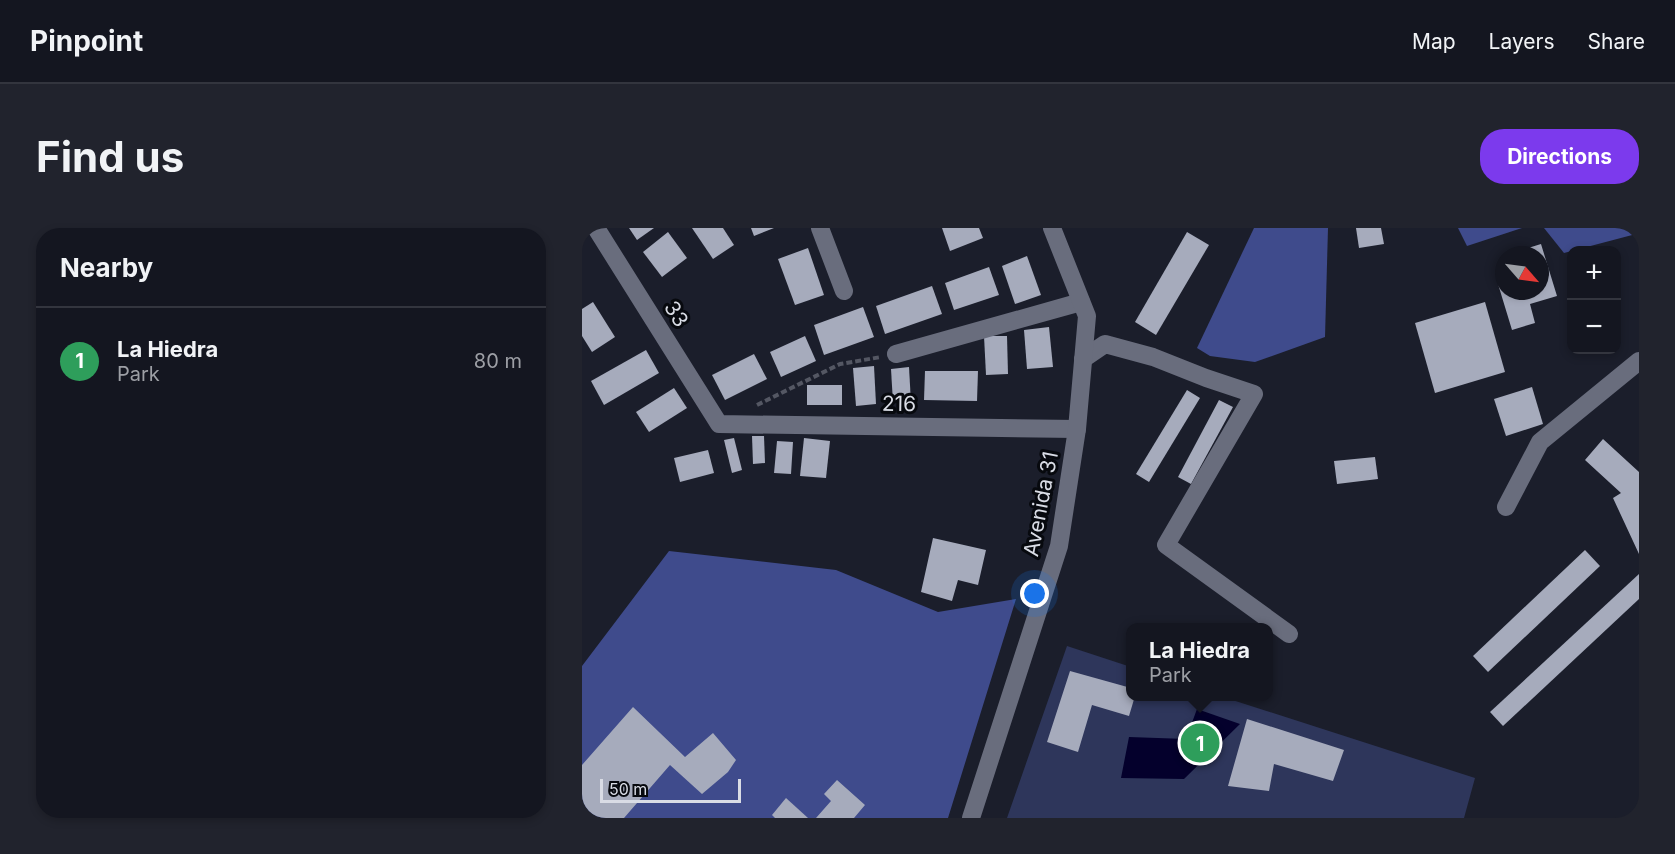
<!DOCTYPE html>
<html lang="en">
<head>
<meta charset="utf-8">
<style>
	:root { --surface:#141620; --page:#21232d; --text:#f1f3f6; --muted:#9d9fa5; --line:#33353e; --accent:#7c3aed }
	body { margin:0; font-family:Inter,sans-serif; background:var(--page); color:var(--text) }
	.controls { position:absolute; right:18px; top:18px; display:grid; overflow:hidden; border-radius:12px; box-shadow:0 3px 9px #0003 }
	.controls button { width:54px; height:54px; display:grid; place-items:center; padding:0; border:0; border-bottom:2px solid var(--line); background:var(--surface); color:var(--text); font:30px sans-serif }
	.compass { position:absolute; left:913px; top:18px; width:54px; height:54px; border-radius:50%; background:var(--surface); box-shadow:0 3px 9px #0003; rotate:118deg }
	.scale { position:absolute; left:18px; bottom:15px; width:141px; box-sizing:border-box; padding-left:6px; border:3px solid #d9dce5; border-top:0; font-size:16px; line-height:21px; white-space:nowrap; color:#d9dce5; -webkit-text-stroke:4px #07090e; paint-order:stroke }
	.you { position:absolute; left:453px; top:366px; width:21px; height:21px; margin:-15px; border:4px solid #fff; border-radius:50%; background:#1a73e8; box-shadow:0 0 0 9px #1a73e833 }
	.badge { display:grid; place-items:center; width:39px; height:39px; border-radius:50%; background:var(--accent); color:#fff; font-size:20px; font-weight:700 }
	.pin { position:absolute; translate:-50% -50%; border:3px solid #fff; box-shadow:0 2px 6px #0006 }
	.popup { position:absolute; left:544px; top:395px; width:147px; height:78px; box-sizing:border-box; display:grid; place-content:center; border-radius:12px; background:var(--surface); filter:drop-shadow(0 2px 4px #0005); font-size:20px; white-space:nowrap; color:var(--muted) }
	.popup b { font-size:22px; color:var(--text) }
	.popup::after { content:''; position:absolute; left:50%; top:100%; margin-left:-12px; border:12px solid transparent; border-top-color:var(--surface) }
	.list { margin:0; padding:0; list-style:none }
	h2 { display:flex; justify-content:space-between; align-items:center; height:78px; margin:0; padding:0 24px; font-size:26px }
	h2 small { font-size:20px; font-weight:400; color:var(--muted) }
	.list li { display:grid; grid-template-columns:39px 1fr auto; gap:18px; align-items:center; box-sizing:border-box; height:108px; padding:0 24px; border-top:2px solid var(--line) }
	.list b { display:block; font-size:22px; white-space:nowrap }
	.list p { margin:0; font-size:20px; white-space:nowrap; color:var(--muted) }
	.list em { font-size:20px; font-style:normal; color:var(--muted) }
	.map { position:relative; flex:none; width:1057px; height:590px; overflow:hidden; border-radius:24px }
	header { display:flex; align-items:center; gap:36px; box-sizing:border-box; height:84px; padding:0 30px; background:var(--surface); border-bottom:2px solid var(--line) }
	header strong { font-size:28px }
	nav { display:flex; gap:33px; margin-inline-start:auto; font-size:21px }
	.intro { display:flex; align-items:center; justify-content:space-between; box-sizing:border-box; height:144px; padding:0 36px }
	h1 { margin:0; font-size:42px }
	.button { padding:15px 27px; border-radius:24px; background:var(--accent); color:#fff; font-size:21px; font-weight:700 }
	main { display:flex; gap:36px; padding:0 36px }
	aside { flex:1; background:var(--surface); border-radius:24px; box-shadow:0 3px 9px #0003 }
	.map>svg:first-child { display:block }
</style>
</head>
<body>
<header>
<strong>Pinpoint</strong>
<nav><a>Map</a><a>Layers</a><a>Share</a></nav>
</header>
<div class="intro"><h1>Find us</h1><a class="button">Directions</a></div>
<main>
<aside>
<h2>Nearby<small></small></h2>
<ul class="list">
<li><span class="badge" style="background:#2e9e5b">1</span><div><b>La Hiedra</b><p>Park</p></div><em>80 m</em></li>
</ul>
</aside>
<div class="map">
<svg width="1057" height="590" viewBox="0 0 1057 590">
	<rect width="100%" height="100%" fill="#1b1e2b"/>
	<polygon fill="#2e365b" points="485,418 549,439 549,468 641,469 893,550 882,590 425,590"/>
	<g fill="#3f4b8c">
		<polygon points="672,0 746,0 743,109 673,134 628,128 615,120"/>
		<polygon points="876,0 940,0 885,18"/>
		<polygon points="962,0 1053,0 1054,6 982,25"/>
		<polygon points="87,323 254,342 356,384 434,371 366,590 0,590 0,438"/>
	</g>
	<polygon fill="#04002c" points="615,481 658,496 602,551 539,550 547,509 604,511"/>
	<g fill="#a6abbc">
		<polygon points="47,0 72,0 55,12"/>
		<polygon points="110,0 141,0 152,17 131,31"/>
		<polygon points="169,0 192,0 172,8"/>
		<polygon points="360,0 397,0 401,10 368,23"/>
		<polygon points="774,0 799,0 802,16 777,20"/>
		<polygon points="86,4 105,30 80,49 61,24"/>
		<polygon points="605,4 627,17 574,107 553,94"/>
		<polygon points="959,16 975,68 948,76 953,95 930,102 916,56 922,54 922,63 958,63 958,27 933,27 933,24"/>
		<polygon points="226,20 242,67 213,77 196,31"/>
		<polygon points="445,28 459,67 433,76 420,38"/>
		<polygon points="407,39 417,67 372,82 363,55"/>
		<polygon points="350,58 360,86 303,106 294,78"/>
		<polygon points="11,74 33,109 10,124 0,108 0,81"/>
		<polygon points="903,74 923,144 853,165 833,95"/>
		<polygon points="281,79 292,109 242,127 232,97"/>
		<polygon points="467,99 471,139 445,141 442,102"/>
		<polygon points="223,108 234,133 199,149 188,124"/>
		<polygon points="402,108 425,108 426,146 404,147"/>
		<polygon points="64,122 77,145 22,177 9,153"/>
		<polygon points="172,126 185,151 143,172 130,147"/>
		<polygon points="292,138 294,176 274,178 271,140"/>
		<polygon points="327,139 329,175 311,175 309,141"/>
		<polygon points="343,143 396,143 395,173 342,172"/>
		<rect x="225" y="157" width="35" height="20"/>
		<polygon points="950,159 961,196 924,208 912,171"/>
		<polygon points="92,160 105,180 67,204 54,184"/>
		<polygon points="605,162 618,170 567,254 554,246"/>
		<polygon points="637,172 651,179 609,256 596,249"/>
		<polygon points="170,208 182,208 183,235 171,236"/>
		<polygon points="152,210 160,242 150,245 142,212"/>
		<polygon points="222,210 248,213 244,250 218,248"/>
		<polygon points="1021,211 1057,244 1057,326 1031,270 1039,265 1003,232"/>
		<polygon points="195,213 211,214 209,246 192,245"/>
		<polygon points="126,222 132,245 98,254 92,230"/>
		<polygon points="793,229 796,251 755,256 752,233"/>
		<polygon points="351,310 404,322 396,357 376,352 370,373 339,364"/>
		<polygon points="1003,322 1018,338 906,444 891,428"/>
		<polygon points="1057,346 1057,371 921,498 908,484"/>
		<polygon points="488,443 549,460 549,468 553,468 547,488 510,477 496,524 465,514"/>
		<polygon points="51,479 103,529 131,505 154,532 146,544 120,566 88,537 42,590 0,590 0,537"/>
		<polygon points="665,491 762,522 751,553 692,536 687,563 646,558"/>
		<polygon points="255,552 283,577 272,590 234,590 249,573 242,566"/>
		<polygon points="204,570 226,590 193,590 190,587"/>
	</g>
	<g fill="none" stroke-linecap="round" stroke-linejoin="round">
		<polyline stroke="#545763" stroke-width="4" stroke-dasharray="6 3" stroke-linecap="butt" points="175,177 258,136 299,129"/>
		<g stroke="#696d7d" stroke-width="18">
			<polyline points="14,0 137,196 495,201"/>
			<polyline points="238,0 262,63"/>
			<polyline points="314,126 499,74"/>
			<polyline points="501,131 523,116 571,129 624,150 672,166 584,317 707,406"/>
			<polyline points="924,279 958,214 1057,133"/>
			<polyline points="389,590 477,318 495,201 505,88 470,0"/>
		</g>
	</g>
	<g text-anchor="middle" stroke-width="6" stroke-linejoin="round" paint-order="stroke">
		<g font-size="21" fill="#d9dce5" stroke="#07090e">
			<text transform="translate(94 86) rotate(58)" y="7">33</text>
			<text transform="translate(317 176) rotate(1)" y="7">216</text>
			<text transform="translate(459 276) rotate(-79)" y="7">Avenida 31</text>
		</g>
	</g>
</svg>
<div class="controls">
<button>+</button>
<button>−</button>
</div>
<svg class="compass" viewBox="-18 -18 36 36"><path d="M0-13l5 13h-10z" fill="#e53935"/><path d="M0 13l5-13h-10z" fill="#9d9fa5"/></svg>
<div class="scale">50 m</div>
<div class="you"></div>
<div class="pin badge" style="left:618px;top:515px;background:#2e9e5b">1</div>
<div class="popup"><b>La Hiedra</b>Park</div>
</div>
</main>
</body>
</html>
